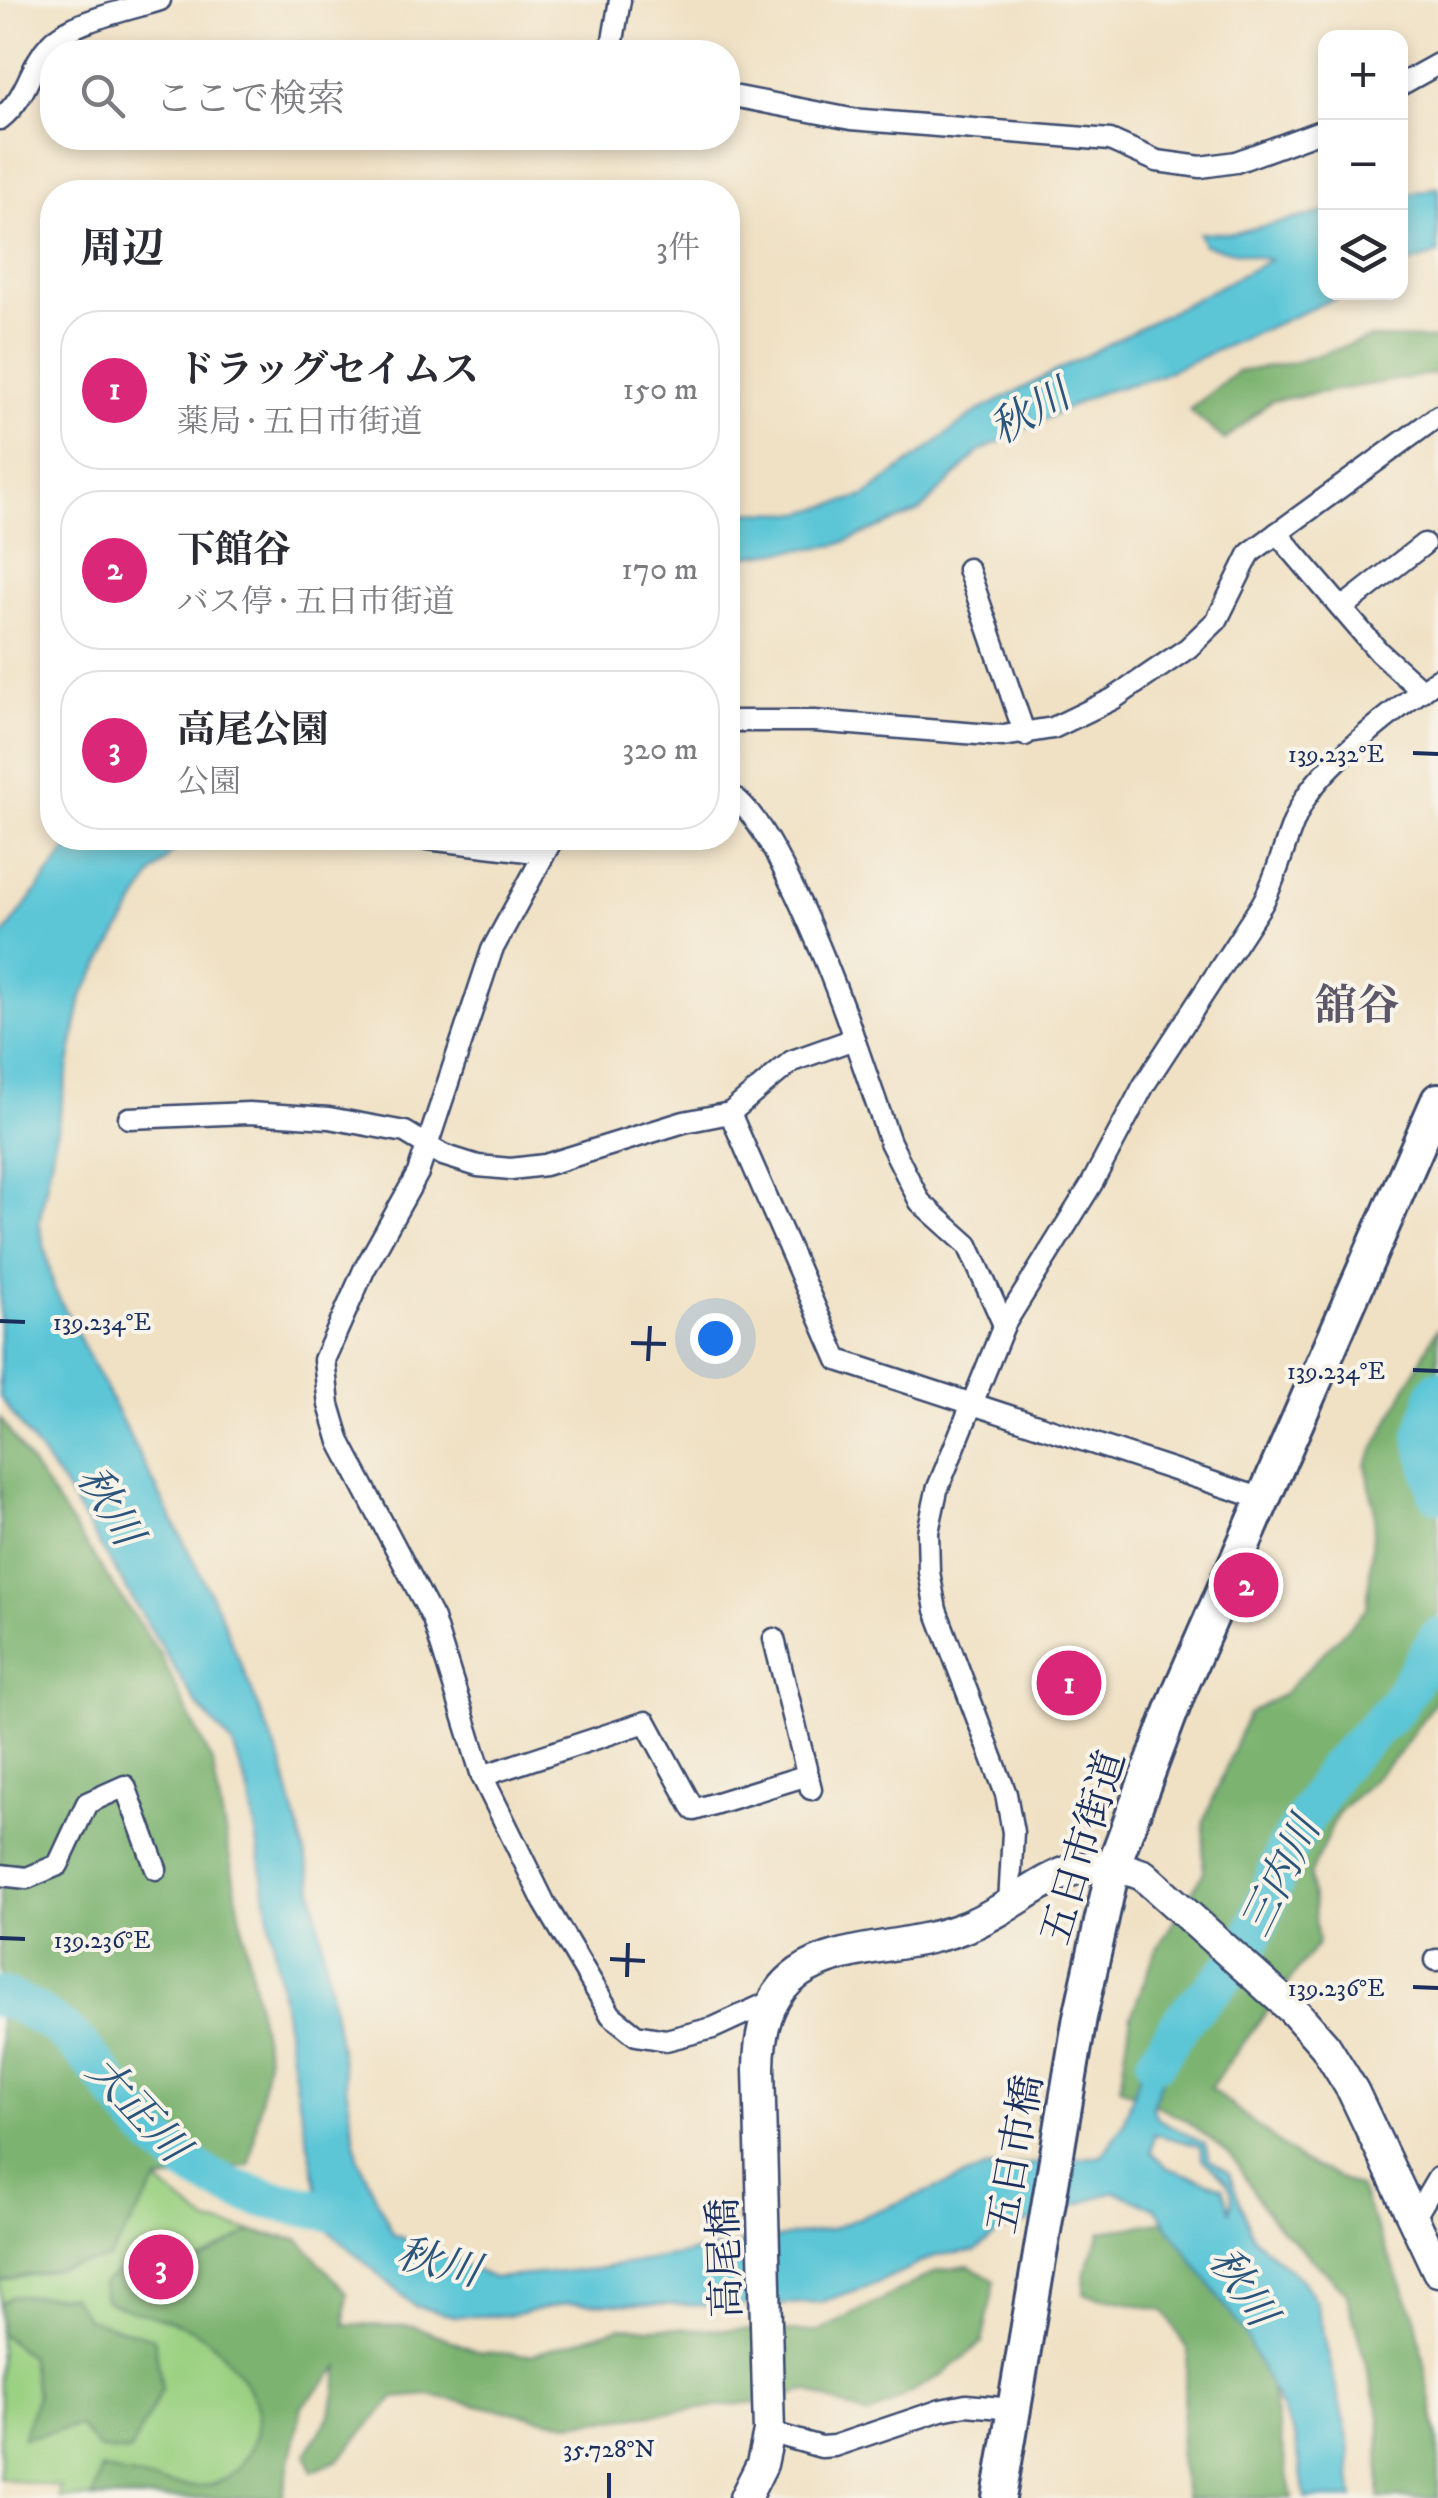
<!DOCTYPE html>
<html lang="ja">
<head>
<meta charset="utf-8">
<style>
	:root { --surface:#fff; --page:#f7f7f7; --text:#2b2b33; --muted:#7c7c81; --line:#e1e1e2; --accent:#db2777 }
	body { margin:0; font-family:"IM FELL DW Pica","Noto Serif JP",serif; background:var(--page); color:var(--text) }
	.controls { position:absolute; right:30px; top:30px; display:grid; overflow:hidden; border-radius:20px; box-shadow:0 5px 15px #0003 }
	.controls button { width:90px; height:90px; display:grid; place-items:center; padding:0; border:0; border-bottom:2px solid var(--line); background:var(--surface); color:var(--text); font:50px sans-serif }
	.you { position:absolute; left:715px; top:1338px; width:35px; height:35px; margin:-25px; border:8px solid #fff; border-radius:50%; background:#1a73e8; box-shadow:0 0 0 15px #1a73e833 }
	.badge { display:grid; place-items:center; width:65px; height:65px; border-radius:50%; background:var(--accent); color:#fff; font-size:32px; font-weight:700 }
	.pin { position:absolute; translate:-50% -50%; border:5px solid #fff; box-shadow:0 2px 10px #0006 }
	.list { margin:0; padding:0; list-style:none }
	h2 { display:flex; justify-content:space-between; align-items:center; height:130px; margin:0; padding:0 40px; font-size:42px }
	h2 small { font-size:32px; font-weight:400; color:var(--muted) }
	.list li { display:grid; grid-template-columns:65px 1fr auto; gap:30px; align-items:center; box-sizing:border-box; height:160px; margin:0 20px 20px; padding:0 20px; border:2px solid var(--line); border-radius:40px }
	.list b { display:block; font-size:38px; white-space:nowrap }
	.list p { margin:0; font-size:32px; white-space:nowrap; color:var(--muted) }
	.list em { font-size:32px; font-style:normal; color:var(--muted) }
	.icon { flex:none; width:55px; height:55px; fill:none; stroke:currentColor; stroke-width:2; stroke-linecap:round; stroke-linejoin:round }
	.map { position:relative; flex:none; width:1438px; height:2498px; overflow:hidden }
	.search { position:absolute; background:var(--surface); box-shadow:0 5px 15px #0003; left:40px; top:40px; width:700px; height:110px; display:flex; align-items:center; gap:25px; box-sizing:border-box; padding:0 35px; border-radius:40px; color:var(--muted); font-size:38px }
	.panel { position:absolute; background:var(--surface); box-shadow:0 5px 15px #0003; left:40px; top:180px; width:700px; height:670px; border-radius:40px }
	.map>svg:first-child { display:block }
</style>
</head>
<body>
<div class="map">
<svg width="1438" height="2498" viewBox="0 0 1438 2498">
	<rect width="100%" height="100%" fill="#f7f3e8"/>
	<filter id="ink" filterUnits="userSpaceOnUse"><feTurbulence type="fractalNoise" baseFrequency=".01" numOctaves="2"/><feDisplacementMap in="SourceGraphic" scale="20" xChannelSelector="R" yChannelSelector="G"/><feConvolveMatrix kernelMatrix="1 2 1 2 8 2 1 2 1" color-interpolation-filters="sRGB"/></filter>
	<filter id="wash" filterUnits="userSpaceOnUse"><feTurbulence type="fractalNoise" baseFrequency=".0048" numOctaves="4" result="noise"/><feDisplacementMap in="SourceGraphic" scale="40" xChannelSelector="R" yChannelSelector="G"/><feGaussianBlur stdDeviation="2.25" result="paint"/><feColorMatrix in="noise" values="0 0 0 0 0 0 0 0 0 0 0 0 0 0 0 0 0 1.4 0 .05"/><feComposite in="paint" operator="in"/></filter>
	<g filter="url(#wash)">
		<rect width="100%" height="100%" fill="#f0e1c4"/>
		<polygon fill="#9bd182" stroke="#5b8070" stroke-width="2.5" points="0,2101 157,2182 209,2223 299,2240 347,2293 341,2365 302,2406 282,2498 59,2498 60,2487 0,2478"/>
		<g fill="#7cb370" stroke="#4c7167" stroke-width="2.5">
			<polygon points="1370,338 1438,339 1438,373 1271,401 1225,440 1189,410 1237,372 1296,362"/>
			<polygon points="1438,1327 1438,1696 1399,1754 1338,1813 1310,1875 1318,1943 1210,2088 1300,2160 1359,2187 1416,2319 1438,2441 1438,2498 1379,2498 1380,2415 1346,2292 1270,2218 1231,2155 1184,2119 1120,2087 1131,2016 1156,1950 1203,1874 1204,1821 1248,1714 1283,1694 1367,1608 1375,1512 1366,1465"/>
			<polygon points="0,1418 161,1656 212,1762 267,2058 250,2165 157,2182 109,2259 0,2281"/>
			<polygon points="1170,2220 1261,2341 1292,2498 1187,2498 1179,2459 1188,2352 1164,2310 1084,2294 1085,2271 1101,2232"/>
			<path d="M250,2232L299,2240L347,2293L345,2325L415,2326L479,2352L532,2355L621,2327L818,2332L937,2271L968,2266L995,2281L982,2343L943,2374L868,2416L808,2391L757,2402L568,2424L429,2395L394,2398L338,2460L312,2472L306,2454L331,2414L340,2367L302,2406L282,2498H93L101,2469C130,2475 181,2490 209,2485C242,2479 268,2430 254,2399C246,2381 221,2349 206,2338C178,2317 136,2316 105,2300L102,2284L122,2269L154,2267L170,2293L198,2262Z"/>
			<polygon points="12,2296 71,2296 88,2319 154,2338 162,2389 129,2453 99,2449 79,2426 23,2438 37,2395 29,2356 0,2333 0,2304"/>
		</g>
		<g fill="#5cc6d7" stroke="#3c7a9a" stroke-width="2.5" fill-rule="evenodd">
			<polygon points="1438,187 1438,254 1401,266 1401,196"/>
			<polygon points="1325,212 1326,292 1347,293 1156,377 1096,394 979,452 920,511 837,545 728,558 728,512 802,513 865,496 975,413 1270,260 1204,245 1199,233 1233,233"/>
			<path d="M76,838H185L152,875L82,996L39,1223L54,1288L218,1609L282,1764L311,1877L358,2158L393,2234L493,2278L596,2269L831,2229L985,2169L1102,2156L1122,2126L1152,2041L1185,2017L1152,2106L1157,2118L1205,2144L1209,2159L1229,2173L1253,2237L1304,2282L1316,2302L1349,2443L1353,2498H1305L1296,2440L1242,2329L1155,2208L1115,2191L998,2233L975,2251L937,2255L877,2283L821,2302L739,2306L568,2303L508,2316H454L415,2306L326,2228L296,2087L250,1796L233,1745L197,1705L64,1486L0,1397V940ZM1154,2134L1200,2146L1202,2159C1218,2173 1239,2185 1230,2210L1223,2187L1168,2168L1151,2152Z"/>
		</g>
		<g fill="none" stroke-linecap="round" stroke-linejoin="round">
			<g stroke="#5cc6d7" stroke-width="40">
				<polyline points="1438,1390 1424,1436 1438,1493"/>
				<path d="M0,1996C99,2033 103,2097 174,2154C225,2196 283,2203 345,2214"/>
				<polyline points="1156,2061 1185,2017 1237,1963 1250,1943 1285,1852 1335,1769 1396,1707 1438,1638"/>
			</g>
		</g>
	</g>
	<g filter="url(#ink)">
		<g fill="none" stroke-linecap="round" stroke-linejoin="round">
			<g stroke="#3b4a6d" stroke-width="25">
				<g id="street">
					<polyline points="619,52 612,46 620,0"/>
					<polyline points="1400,85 1438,64"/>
					<polyline points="728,95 851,119 1110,140 1157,161 1201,167 1236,162 1326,129"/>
					<path d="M0,119C30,95 28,67 51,43C71,21 132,9 160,0"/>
					<polyline points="1277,533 1379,652 1422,691"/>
					<polyline points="968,569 1025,735"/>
					<polyline points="1342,608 1424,544"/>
					<polyline points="728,721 814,721 1003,736 1053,728 1113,699 1188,648 1217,620 1250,553 1438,416"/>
					<polyline points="419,838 544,853"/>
					<polyline points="553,838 492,950 418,1173 364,1270 324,1360 329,1405 340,1442 433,1619 482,1776 544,1902 611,2015 636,2035 666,2040 713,2028 774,2000"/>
					<polyline points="854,1039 890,1142 920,1202 968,1245 1004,1325"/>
					<polyline points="730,1113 838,1360 1263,1499"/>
					<path d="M129,1118L249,1113L329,1118L405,1132L443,1155L478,1166L511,1169L545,1165L684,1122L730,1113L792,1061L854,1039C840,994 768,807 728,794"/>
					<polyline points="774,1639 811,1789"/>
					<polyline points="482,1776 646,1722 694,1810 808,1775"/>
					<polyline points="0,1875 27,1878 58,1865 87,1803 125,1786 156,1869"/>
					<path d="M1009,1904L1013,1832L1006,1794L936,1610L929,1572L928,1532L937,1490L1004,1325L1091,1185L1144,1085L1262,904C1281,870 1286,830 1306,797C1328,761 1401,705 1438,679"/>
					<polyline points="1436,1960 1438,1960"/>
					<polyline points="1415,2217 1438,2178"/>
					<polyline points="769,2432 821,2447 834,2446 941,2410 966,2405 1014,2409"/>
				</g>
			</g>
			<g stroke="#3b4a6d" stroke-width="35">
				<path id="secondary" d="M745,2498L762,2464L769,2432L759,2069C760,1926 879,1963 968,1926C1035,1899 1064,1845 1143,1875L1293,2010L1325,2046L1353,2091L1438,2271"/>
			</g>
			<g stroke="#3b4a6d" stroke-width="38">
				<polyline id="primary" points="999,2498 1080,2017 1114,1864 1178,1694 1438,1100"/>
			</g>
			<use href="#street" stroke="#fff" stroke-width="20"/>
			<use href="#secondary" stroke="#fff" stroke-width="30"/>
			<use href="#primary" stroke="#fff" stroke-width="32"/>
		</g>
	</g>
	<path fill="none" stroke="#1b2f5e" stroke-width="4" d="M1413,753L1438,754M0,1321L25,1322M631,1343L666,1344M648,1361L650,1326M1413,1370L1438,1371M0,1938L25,1939M610,1959L645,1961M627,1977L628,1943M1413,1987L1438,1988M609,2498V2473"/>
	<g text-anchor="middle" stroke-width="8" stroke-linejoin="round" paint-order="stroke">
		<g font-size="40" fill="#1b2f5e" stroke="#f7f3e8">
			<text transform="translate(1082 1847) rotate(-73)" y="14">五日市街道</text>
			<text transform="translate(1014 2154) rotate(-80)" y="14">五日市橋</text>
			<text transform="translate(724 2258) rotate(-92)" y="14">高尾橋</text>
		</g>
		<g font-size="42" font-style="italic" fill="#2b557c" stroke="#f7f3e8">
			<text transform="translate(1029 411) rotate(-30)" y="15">秋川</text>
			<text transform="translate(111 1505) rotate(59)" y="15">秋川</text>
			<text transform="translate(1279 1876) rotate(-64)" y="15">三内川</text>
			<text transform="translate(139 2108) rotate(47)" y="15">大正川</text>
			<text transform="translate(439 2261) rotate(14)" y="15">秋川</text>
			<text transform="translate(1244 2286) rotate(56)" y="15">秋川</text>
		</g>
		<g font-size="42" font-weight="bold" fill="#5c5869" stroke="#f7f3e8">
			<text x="1357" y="1019">舘谷</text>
		</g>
	</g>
	<g font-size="25" text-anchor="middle" fill="#1b2f5e" stroke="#f7f3e8" stroke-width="8" stroke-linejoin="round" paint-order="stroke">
		<text x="1336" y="762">139.232°E</text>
		<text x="102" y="1330">139.234°E</text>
		<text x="1336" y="1379">139.234°E</text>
		<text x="102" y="1948">139.236°E</text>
		<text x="1336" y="1996">139.236°E</text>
		<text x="609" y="2457">35.728°N</text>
	</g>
</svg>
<div class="controls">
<button>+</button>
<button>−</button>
<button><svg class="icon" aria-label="layers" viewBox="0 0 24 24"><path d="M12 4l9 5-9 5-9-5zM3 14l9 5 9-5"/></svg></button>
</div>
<div class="you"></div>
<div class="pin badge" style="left:1069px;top:1683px">1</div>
<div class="pin badge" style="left:1246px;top:1585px">2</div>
<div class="pin badge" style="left:161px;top:2267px">3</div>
<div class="search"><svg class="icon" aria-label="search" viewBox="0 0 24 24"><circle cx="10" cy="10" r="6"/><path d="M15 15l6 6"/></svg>ここで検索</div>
<section class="panel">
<h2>周辺<small>3件</small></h2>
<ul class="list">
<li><span class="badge">1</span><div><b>ドラッグセイムス</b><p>薬局 · 五日市街道</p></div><em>150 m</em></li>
<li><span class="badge">2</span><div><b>下館谷</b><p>バス停 · 五日市街道</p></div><em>170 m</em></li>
<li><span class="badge">3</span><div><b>高尾公園</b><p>公園</p></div><em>320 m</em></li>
</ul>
</section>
</div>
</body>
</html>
